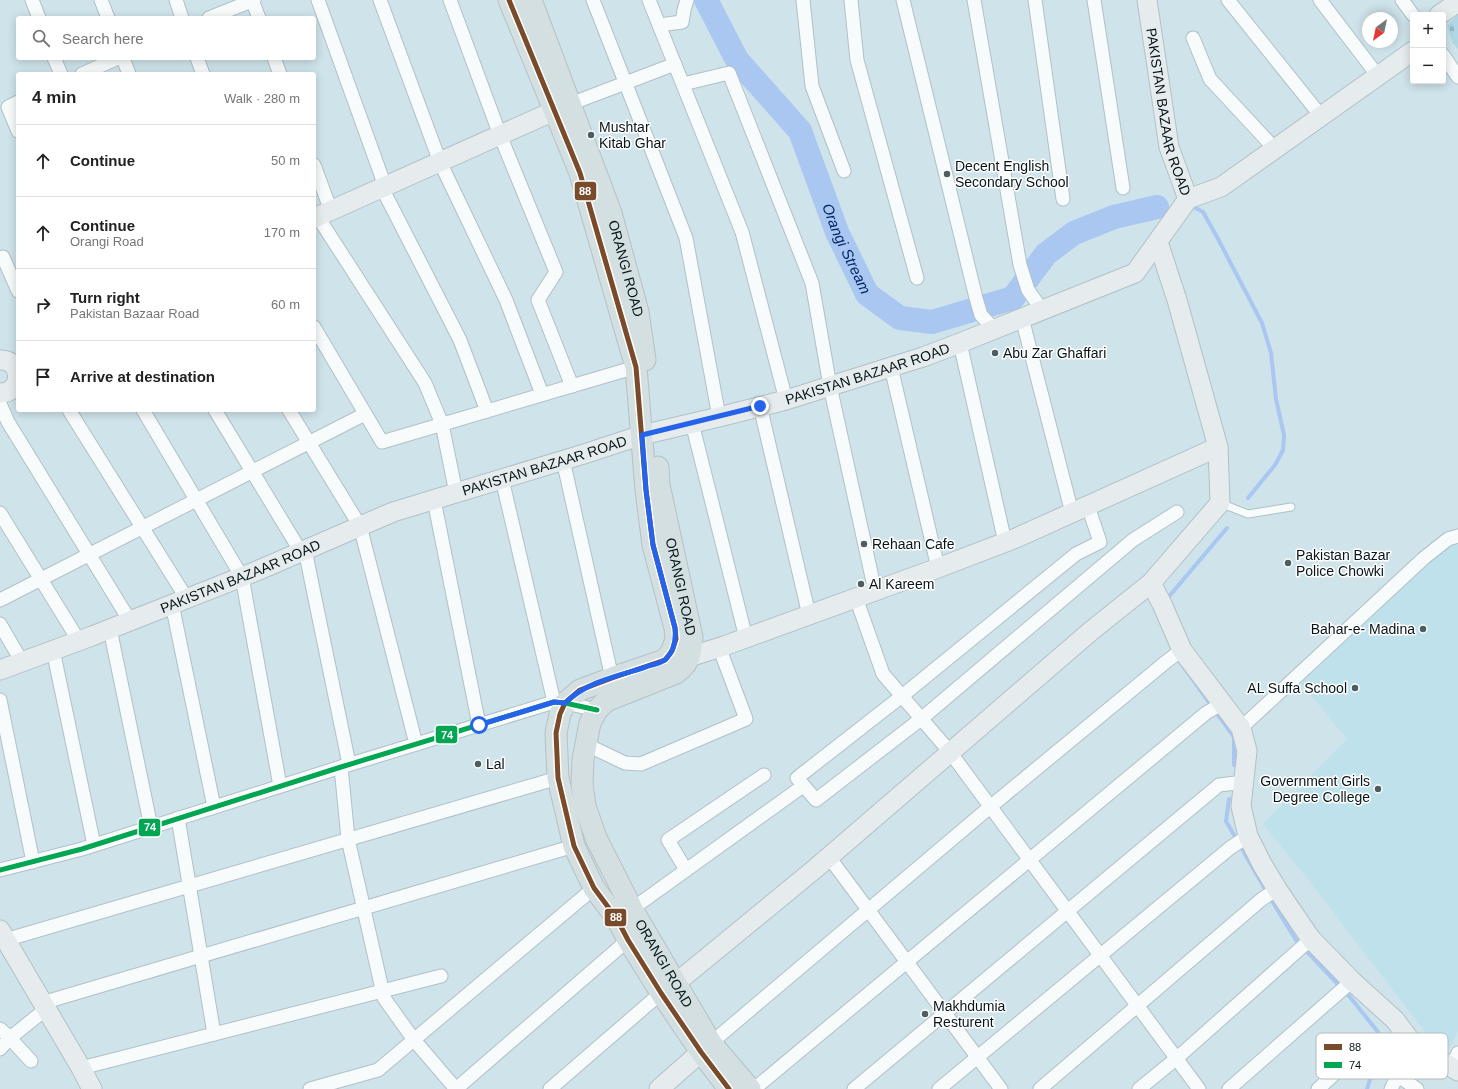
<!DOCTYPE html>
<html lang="en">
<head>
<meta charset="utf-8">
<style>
	:root { --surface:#fff; --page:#f6f6f6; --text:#222; --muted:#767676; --line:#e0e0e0 }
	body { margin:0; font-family:Arial,sans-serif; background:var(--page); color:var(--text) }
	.controls { position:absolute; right:12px; top:12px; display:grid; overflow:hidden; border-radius:4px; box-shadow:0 2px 10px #0003 }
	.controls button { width:36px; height:36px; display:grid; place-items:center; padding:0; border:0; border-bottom:1px solid var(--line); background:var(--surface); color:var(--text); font:20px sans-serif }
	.compass { position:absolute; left:1362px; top:12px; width:36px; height:36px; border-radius:50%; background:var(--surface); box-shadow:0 2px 10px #0003; rotate:213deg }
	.stop { position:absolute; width:12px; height:12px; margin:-9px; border:3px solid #2563eb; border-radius:50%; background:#fff }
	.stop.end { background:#2563eb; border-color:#fff; box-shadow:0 1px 4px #0008 }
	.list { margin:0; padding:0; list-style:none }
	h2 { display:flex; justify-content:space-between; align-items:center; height:52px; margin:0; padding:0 16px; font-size:17px }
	h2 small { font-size:13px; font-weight:400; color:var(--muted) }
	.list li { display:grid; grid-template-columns:26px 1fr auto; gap:12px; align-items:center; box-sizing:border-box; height:72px; padding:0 16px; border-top:1px solid var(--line) }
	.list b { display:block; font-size:15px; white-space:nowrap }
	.list p { margin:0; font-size:13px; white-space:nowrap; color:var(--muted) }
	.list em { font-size:13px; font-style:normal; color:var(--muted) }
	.icon { flex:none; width:22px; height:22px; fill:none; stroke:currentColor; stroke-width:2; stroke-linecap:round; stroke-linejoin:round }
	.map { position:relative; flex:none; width:1458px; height:1089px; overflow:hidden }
	.search { position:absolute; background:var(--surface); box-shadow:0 2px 10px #0003; left:16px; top:16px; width:300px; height:44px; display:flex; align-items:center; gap:10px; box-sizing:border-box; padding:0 14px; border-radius:4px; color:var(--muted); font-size:15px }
	.panel { position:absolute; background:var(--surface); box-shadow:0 2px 10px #0003; left:16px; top:72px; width:300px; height:340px; border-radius:4px }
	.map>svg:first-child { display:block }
</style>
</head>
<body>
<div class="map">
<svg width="1458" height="1089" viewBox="0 0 1458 1089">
	<defs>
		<pattern id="cemetery-stones" width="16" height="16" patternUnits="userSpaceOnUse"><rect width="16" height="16" fill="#afd8e4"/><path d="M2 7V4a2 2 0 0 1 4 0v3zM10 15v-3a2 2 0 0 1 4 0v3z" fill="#95b8c3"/></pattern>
	</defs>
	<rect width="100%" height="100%" fill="#cee3ea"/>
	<polygon fill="#bee1ec" points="1458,537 1458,1031 1444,1057 1311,883 1263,824 1347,739 1299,681"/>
	<polygon fill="url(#cemetery-stones)" points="1458,14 1458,49 1453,43 1447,26"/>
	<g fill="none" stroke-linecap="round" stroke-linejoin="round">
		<g stroke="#a9c7f1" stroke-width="4">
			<polyline points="1194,207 1203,212 1217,237 1262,323 1271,353 1276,399 1284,435 1283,450 1275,465 1248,498"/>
			<polyline points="1166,600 1227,528"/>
			<polyline points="1176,656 1234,737 1234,765"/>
			<polyline points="1229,799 1226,821 1272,901 1296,940 1350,997 1378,1032 1380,1042"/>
			<polyline points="1367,1089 1373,1070"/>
		</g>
		<path stroke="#a9c7f1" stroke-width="24" id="s1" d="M706,0L737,60L800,131L837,232L867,294L900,318L932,322L1013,298L1046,254L1074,233L1114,217L1157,207"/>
		<g stroke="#b0c1c6" stroke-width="9">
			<polyline id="lane" points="1220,503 1248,514 1291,507"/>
		</g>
		<g stroke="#b0c1c6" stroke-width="15">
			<g id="street">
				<polyline points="32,0 39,18"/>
				<polyline points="101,0 108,18"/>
				<polyline points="176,0 182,18"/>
				<polyline points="252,0 259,18"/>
				<polyline points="318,0 385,186"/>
				<polyline points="380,0 440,162 506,300 542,394"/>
				<polyline points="450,0 500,135 556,272 538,300 572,386"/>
				<polyline points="593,0 686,238 719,417"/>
				<polyline points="649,0 742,232 786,400"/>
				<polyline points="803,0 812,86 844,171"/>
				<polyline points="851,0 857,60 917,278"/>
				<polyline points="903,0 976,298 981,315 994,329"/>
				<polyline points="974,0 1020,265 1028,290 1042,310"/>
				<polyline points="1035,0 1063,199"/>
				<polyline points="1094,0 1123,188"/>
				<polyline points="1228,0 1321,116"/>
				<polyline points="1320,0 1378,76"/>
				<polyline points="1402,0 1413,15"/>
				<polyline points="209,18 254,0"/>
				<polyline points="659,25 682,22 684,10 687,0"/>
				<polyline points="1193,38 1210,79 1275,149"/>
				<polyline points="1443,55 1458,77"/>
				<polyline points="54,58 61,74"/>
				<polyline points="123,58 129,74"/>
				<polyline points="197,58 203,74"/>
				<polyline points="274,58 280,74"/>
				<polyline points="82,74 118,58"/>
				<polyline points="683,84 729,73 812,283 830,386 875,591"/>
				<polyline points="18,102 8,107 18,131"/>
				<polyline points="565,106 675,64"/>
				<polyline points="314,165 331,211"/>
				<polyline points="382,188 460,340 487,411"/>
				<polyline points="318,217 425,383 442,424 456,493"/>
				<polyline points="3,257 18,291"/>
				<polyline points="1022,318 1072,513"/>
				<polyline points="314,327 382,442 636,367"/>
				<polyline points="960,343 1005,542"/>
				<polyline points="891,367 938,568"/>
				<polyline points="0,404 8,422 130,621"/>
				<polyline points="760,406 809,615"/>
				<polyline points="69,410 187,599"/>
				<polyline points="143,410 242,577 280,786"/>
				<polyline points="215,410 301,552"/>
				<polyline points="289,410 360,526 416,744"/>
				<polyline points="692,423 746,638"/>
				<polyline points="563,460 612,678"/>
				<polyline points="502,479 554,702"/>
				<polyline points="434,500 479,725"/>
				<polyline points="1088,506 1100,542 1076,554 902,696 797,778 816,800 921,719 1133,540 1177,512"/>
				<polyline points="0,513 79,641"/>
				<polyline points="305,550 349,764"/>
				<polyline points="856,598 883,674 950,752 1199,1089"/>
				<polyline points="0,600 365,414"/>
				<polyline points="172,604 214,807"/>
				<polyline points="0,624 22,662"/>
				<polyline points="110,629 151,827"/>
				<polyline points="53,650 94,845"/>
				<polyline points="0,700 33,862"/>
				<polyline points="1241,728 1424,558 1448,539 1458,536"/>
				<polyline points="585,744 625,763 641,764 746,719 719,647"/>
				<polyline points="341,767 348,839 384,998 414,1040 456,1089"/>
				<polyline points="178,818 214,1034"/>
				<polyline points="829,857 1001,1089"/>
				<polyline points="0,870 82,849 341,767 554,702 565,703 597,710"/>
				<polyline points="686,870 668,840 764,775"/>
				<polyline points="632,909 803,786"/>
				<polyline points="5,940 558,778"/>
				<polyline points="42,1003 574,846"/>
				<polyline points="0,1029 6,1034 31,1061"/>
				<polyline points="705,1048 990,807 1167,661 1182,650"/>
				<polyline points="0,1049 10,1038 46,1009"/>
				<polyline points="1452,1066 1458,1053"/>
				<polyline points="81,1068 441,976"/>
				<polyline points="1397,1075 1417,1089"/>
				<polyline points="310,1089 378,1070 594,888"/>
				<polyline points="456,1089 628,940"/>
				<polyline points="550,1089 661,993"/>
				<polyline points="754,1089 1206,713 1223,703"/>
				<polyline points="854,1089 1219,785 1244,782"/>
				<polyline points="939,1089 1230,848 1248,836"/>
				<polyline points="1040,1089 1262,899 1277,889"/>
				<polyline points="1139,1089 1177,1058 1311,939"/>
				<polyline points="1229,1089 1352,981"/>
				<polyline points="1318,1089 1352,1058 1382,1054 1413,1044"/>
				<polyline points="1391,1089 1413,1044"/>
			</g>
		</g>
		<g stroke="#b0c1c6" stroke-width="21">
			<g id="secondary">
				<path id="s2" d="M1147,0L1169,147L1188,199"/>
				<polyline points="1439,15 1458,2"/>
				<polyline points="1188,199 1221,187 1413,51"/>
				<polyline points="314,218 554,111"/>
				<path d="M0,360C23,359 24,393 0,393"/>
				<polyline points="1151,583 1162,604 1182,650 1241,728 1247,751 1241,806 1248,836 1262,864 1277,889 1311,939 1352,981 1395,1020 1413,1044 1458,1071"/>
				<polyline points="676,656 689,657 724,646 938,568 1016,538 1218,447"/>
				<path id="s3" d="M0,670L92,636L259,570L393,512L584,454L642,435L719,417L786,400L923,357L960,343L1135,273L1188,199"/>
				<polyline points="0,930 81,1068 92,1089"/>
				<polyline points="676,983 816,868 1091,631 1151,583 1220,503 1218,447 1177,300 1158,242"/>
				<polyline points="659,1089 701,1052"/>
			</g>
		</g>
		<g stroke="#b7c1c5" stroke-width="23">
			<g id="primary">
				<polyline points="509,0 580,173 636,367 646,490 653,545 675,628 676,639 672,651 665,660 612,678 580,690 565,703 560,714 556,733 558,778 574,846 594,888 617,919 628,940 661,993 701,1052 729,1089"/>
				<path id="s4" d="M531,0L611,213L638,312L645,360"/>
				<path id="s5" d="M658,467L659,485L692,637C690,654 691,662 676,673L606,701L597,710L590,723L583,759L582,784L585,806L596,838L632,909L711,1043L750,1089"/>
			</g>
		</g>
		<use href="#lane" stroke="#f8fbfc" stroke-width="7"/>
		<use href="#street" stroke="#f8fbfc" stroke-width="13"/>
		<use href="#secondary" stroke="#e6eced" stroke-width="19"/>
		<use href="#primary" stroke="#d3dfe0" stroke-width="21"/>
		<g stroke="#fff" stroke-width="8">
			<polyline id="bus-1" points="509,0 580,173 636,367 646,490 653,545 675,628 676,639 672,651 665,660 612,678 580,690 565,703 560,714 556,733 558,778 574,846 594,888 617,919 628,940 661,993 701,1052 729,1089"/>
		</g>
		<g stroke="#fff" stroke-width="8">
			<polyline id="bus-2" points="0,870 82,849 341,767 554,702 565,703 597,710"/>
		</g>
		<use href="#bus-1" stroke="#7a4b2a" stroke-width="5"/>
		<use href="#bus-2" stroke="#00a651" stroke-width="5"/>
	</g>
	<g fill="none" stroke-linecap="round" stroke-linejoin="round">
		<path stroke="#2563eb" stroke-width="5" d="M479,725L554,702L565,703C585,683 616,676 643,668C649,665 661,664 666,659C675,650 676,639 675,628L653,545L646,490L642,435L760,406"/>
	</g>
	<g fill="#4d5d62" stroke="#fff" stroke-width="1.5">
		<circle cx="591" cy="135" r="4"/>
		<circle cx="947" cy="174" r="4"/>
		<circle cx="995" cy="353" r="4"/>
		<circle cx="864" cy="544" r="4"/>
		<circle cx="1288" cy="563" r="4"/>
		<circle cx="861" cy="584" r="4"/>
		<circle cx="1423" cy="629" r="4"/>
		<circle cx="1355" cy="688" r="4"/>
		<circle cx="478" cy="764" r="4"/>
		<circle cx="1378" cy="789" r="4"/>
		<circle cx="925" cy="1014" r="4"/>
	</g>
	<g text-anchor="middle" stroke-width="3" stroke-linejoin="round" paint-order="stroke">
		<g font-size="14" fill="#071519" stroke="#fff">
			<text dy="5" stroke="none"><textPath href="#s2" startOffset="114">PAKISTAN BAZAAR ROAD</textPath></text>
			<text dy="5" stroke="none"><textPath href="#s4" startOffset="285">ORANGI ROAD</textPath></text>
			<text dy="5" stroke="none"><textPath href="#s3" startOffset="918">PAKISTAN BAZAAR ROAD</textPath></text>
			<text dy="5" stroke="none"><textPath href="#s3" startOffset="582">PAKISTAN BAZAAR ROAD</textPath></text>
			<text dy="5" stroke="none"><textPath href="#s3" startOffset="258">PAKISTAN BAZAAR ROAD</textPath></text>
			<text dy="5" stroke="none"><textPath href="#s5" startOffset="122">ORANGI ROAD</textPath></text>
			<text dy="5" stroke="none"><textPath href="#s5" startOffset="578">ORANGI ROAD</textPath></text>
		</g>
		<g font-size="14" fill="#071519" stroke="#fff" text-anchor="start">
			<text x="599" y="132">Mushtar<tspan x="599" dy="16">Kitab Ghar</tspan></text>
			<text x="955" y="171">Decent English<tspan x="955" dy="16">Secondary School</tspan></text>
			<text x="1003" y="358">Abu Zar Ghaffari</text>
			<text x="872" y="549">Rehaan Cafe</text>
			<text x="1296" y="560">Pakistan Bazar<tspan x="1296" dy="16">Police Chowki</tspan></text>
			<text x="869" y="589">Al Kareem</text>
			<text x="1415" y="634" text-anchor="end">Bahar-e- Madina</text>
			<text x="1347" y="693" text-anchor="end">AL Suffa School</text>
			<text x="486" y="769">Lal</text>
			<text x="1370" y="786" text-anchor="end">Government Girls<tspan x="1370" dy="16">Degree College</tspan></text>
			<text x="933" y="1011">Makhdumia<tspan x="933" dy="16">Resturent</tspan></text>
		</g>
		<g font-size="15" font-style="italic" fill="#032868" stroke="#fff">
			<text dy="5" stroke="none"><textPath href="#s1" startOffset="289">Orangi Stream</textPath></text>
		</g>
	</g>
	<rect x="1316" y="1033" width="132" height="46" rx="6" fill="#fff" stroke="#b5b9ba" stroke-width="1"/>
	<rect x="1324" y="1044" width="18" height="6" fill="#7a4b2a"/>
	<rect x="1324" y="1062" width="18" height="6" fill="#00a651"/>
	<g font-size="11" fill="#071519">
		<text x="1349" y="1051">88</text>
		<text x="1349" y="1069">74</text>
	</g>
	<g stroke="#fff" stroke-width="1.5">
		<rect x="574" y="181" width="23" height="20" rx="4" fill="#7a4b2a"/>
		<rect x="435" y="725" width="23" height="19" rx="4" fill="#00a651"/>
		<rect x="138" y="818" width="23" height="19" rx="4" fill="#00a651"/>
		<rect x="604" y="908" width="23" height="19" rx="4" fill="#7a4b2a"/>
	</g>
	<g font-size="11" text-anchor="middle" font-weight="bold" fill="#fff">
		<text x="585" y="195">88</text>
		<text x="447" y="739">74</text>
		<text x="150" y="831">74</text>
		<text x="616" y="921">88</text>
	</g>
</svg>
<div class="controls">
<button>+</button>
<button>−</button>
</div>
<svg class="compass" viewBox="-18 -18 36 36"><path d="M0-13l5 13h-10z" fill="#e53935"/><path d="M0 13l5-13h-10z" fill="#767676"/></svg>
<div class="stop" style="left:479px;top:725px"></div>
<div class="stop end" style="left:760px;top:406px"></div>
<div class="search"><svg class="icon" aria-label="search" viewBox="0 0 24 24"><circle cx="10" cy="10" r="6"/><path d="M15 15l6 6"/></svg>Search here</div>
<section class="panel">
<h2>4 min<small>Walk · 280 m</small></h2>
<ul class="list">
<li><svg class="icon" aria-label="ahead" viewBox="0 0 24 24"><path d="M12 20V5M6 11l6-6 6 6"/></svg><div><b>Continue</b></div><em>50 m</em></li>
<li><svg class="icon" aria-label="ahead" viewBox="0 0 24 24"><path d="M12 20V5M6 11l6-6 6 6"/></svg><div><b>Continue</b><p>Orangi Road</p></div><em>170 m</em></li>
<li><svg class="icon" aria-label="right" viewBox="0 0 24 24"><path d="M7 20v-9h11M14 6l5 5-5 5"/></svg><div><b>Turn right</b><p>Pakistan Bazaar Road</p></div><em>60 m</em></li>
<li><svg class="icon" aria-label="arrive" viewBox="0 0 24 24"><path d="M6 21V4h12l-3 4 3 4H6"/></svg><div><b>Arrive at destination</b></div></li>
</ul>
</section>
</div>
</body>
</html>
